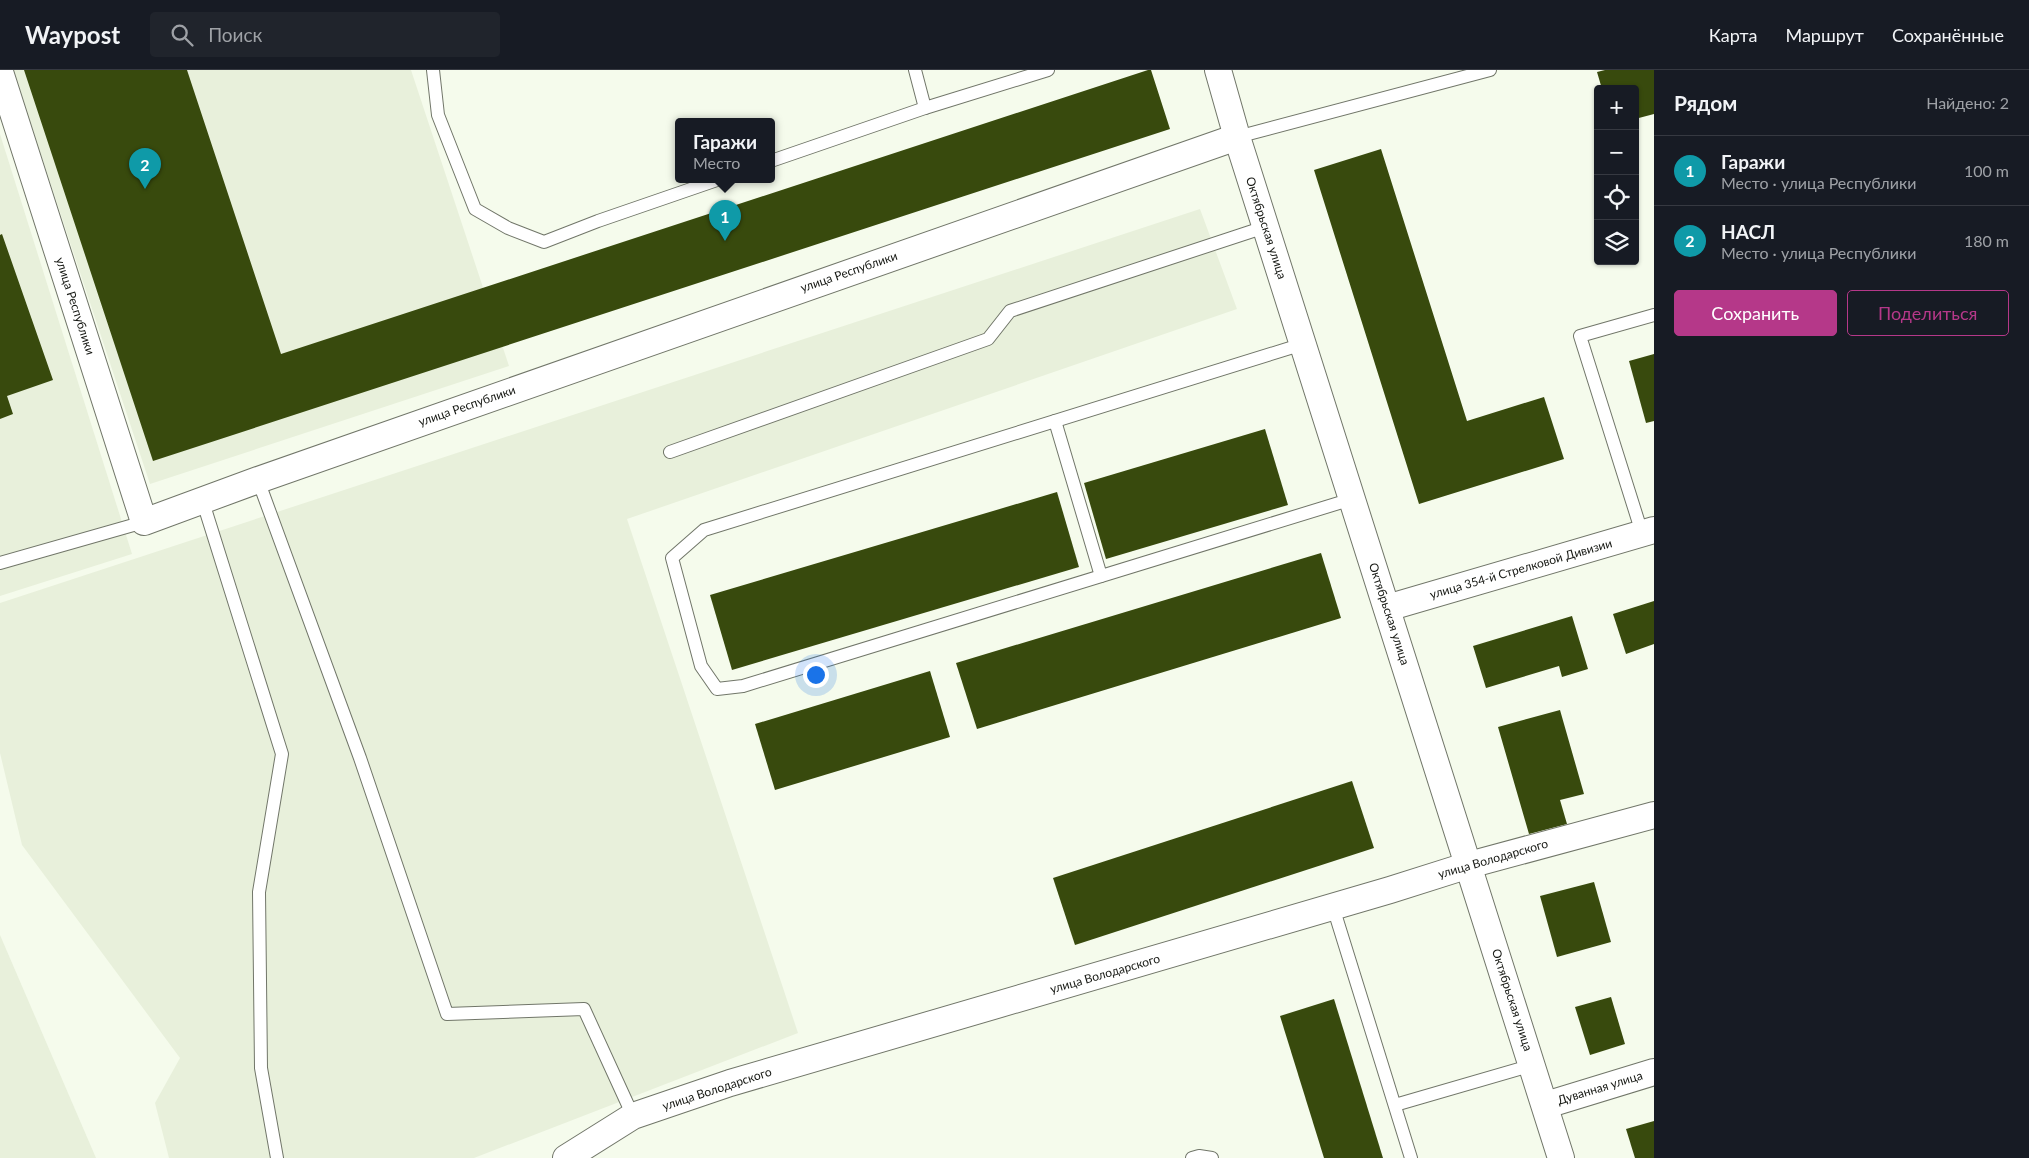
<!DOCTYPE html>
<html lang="ru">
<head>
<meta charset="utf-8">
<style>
	:root { --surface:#171b24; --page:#20242c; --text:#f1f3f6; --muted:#9ea1a6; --line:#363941; --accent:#b53889 }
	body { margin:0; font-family:Lato,sans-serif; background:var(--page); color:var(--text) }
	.controls { position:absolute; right:15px; top:15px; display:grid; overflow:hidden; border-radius:5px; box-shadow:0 1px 4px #0004 }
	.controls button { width:45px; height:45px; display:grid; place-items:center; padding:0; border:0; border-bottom:1px solid var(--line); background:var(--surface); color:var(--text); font:25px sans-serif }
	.you { position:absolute; left:815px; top:604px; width:18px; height:18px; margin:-12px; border:4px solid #fff; border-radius:50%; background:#1a73e8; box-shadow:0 0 0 8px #1a73e833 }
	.badge { display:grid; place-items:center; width:32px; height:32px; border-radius:50%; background:var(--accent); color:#fff; font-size:16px; font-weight:700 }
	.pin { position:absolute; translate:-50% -41px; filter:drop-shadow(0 1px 2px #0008) }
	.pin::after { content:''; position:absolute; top:26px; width:18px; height:15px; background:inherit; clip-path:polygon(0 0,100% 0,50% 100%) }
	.popup { position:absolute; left:675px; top:48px; width:100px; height:65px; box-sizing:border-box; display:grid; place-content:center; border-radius:5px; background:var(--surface); filter:drop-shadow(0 1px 4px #0005); font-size:16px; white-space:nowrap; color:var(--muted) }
	.popup b { font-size:19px; color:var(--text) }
	.popup::after { content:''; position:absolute; left:50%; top:100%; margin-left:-10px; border:10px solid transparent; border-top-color:var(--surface) }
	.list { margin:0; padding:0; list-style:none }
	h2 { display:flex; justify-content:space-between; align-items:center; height:65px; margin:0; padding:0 20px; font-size:21px }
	h2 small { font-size:16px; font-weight:400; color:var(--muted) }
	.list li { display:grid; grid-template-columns:32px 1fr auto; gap:15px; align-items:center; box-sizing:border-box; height:70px; padding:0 20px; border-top:1px solid var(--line) }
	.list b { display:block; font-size:19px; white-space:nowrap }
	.list p { margin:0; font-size:16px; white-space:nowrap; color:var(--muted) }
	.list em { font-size:16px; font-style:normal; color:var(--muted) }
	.actions { display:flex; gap:10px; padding:15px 20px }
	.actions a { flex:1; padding:11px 0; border:1px solid var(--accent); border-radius:5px; text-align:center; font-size:18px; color:var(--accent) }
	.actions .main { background:var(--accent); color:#fff }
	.icon { flex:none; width:28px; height:28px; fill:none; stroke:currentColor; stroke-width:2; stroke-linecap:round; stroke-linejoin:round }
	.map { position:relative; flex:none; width:1654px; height:1088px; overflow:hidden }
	header { display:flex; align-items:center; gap:30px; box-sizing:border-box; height:70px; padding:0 25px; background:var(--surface); border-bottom:1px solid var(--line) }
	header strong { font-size:24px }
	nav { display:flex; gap:28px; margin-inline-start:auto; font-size:18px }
	.search { width:350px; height:45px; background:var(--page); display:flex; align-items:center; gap:12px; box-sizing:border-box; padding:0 18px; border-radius:5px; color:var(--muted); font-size:19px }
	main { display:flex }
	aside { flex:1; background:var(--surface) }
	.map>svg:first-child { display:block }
</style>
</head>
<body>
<header>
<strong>Waypost</strong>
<div class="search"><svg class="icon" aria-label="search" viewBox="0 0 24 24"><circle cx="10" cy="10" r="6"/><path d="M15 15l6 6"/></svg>Поиск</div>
<nav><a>Карта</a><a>Маршрут</a><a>Сохранённые</a></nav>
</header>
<main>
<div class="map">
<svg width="1654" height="1088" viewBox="0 0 1654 1088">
	<rect width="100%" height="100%" fill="#f5fbec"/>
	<g fill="#e8f0db">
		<polygon points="13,0 411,0 509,296 150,414"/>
		<polygon points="0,64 132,484 0,526"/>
		<polygon points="1200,139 1237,239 627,449 798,963 474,1088 169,1088 155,1033 180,988 22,775 0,683 0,533"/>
		<polygon points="0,865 96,1088 0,1088"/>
	</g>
	<g fill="#384a0d">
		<polygon points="24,0 187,0 281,284 1148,0 1151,0 1170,59 153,391"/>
		<polygon points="1605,0 1654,0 1654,44 1635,49 1635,19 1602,19 1597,2"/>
		<polygon points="1381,79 1467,351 1544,327 1564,389 1419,434 1314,100"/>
		<polygon points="2,164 53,310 7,326 13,344 0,349 0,165"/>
		<polygon points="1654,284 1654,351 1646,353 1629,291"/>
		<polygon points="1265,359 1288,435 1106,489 1084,413"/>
		<polygon points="1057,422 1079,497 732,600 710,525"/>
		<polygon points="1321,483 1341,548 977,659 956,593"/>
		<polygon points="1654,531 1654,574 1626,584 1613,544"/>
		<polygon points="1572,546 1588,599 1562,607 1559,596 1486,618 1473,576"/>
		<polygon points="930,601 950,667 775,720 755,654"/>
		<polygon points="1560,640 1584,724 1560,730 1567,754 1529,764 1498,657"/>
		<polygon points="1352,711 1374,778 1075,875 1053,808"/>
		<polygon points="1594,812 1611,872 1557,887 1540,826"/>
		<polygon points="1611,927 1625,974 1590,985 1575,937"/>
		<polygon points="1334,929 1383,1088 1324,1088 1280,946"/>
		<polygon points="1654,1051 1654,1088 1635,1088 1626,1059"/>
	</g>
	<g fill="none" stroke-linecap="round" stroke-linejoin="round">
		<g stroke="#717669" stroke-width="14">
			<g id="lane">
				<polyline points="433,0 438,45 475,139 508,158 544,172 598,151 717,110"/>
				<polyline points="915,0 925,38"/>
				<polyline points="1237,67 1490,0"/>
				<polyline points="771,91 925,38 1048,0"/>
				<polyline points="1303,274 704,460 672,488 701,596 717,619 743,616 1352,429"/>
				<polyline points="1055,351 1101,506"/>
				<polyline points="670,382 988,269 1010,241 1265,157"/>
				<polyline points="258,410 360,688 447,944 584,939 633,1046"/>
				<polyline points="202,429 282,684 259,822 261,998 277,1088"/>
				<polyline points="1642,463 1580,266 1654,245"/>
				<polyline points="0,493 144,452"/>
				<polyline points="1333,837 1411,1088"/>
				<polyline points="1395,1035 1533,995"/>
				<polyline points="1192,1088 1199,1086 1212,1088"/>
			</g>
		</g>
		<g stroke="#717669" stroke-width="28">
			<g id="street">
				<polyline points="1218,0 1237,67 1561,1088"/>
				<polyline points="0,2 144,452 258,410 1237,67"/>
				<polyline points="1387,538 1654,460"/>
				<polyline points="1546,1035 1654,1002"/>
				<polyline points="566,1088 633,1046 730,1013 1390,820 1469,795 1654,745"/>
			</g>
		</g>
		<use href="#lane" stroke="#fff" stroke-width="12"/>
		<use href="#street" stroke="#fff" stroke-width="26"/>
	</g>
	<g text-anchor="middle" stroke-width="5" stroke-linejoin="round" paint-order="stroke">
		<g font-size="12" fill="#161813" stroke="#fff">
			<text transform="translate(1266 158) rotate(72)" y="4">Октябрьская улица</text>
			<text transform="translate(849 202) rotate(-19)" y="4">улица Республики</text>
			<text transform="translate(75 236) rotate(72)" y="4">улица Республики</text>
			<text transform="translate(467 336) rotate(-19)" y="4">улица Республики</text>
			<text transform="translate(1521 499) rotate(-16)" y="4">улица 354-й Стрелковой Дивизии</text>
			<text transform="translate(1389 544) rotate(72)" y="4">Октябрьская улица</text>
			<text transform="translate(1493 789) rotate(-16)" y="4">улица Володарского</text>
			<text transform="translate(1105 904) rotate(-16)" y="4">улица Володарского</text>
			<text transform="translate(1512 930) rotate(72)" y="4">Октябрьская улица</text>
			<text transform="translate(1600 1018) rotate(-17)" y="4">Дуванная улица</text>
			<text transform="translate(717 1019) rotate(-18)" y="4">улица Володарского</text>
		</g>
	</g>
</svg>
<div class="controls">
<button>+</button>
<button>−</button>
<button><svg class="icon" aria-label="locate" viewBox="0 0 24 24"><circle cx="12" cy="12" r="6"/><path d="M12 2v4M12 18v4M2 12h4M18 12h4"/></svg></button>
<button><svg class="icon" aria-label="layers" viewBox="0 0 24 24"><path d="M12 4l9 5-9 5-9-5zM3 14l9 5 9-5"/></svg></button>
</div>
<div class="you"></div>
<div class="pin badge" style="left:725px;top:171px;background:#0f9aa8">1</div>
<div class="popup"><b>Гаражи</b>Место</div>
<div class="pin badge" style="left:145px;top:119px;background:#0f9aa8">2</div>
</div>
<aside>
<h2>Рядом<small>Найдено: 2</small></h2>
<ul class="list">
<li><span class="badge" style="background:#0f9aa8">1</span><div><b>Гаражи</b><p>Место · улица Республики</p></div><em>100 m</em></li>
<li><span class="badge" style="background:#0f9aa8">2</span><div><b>НАСЛ</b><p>Место · улица Республики</p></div><em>180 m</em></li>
</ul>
<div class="actions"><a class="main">Сохранить</a><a>Поделиться</a></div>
</aside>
</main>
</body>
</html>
